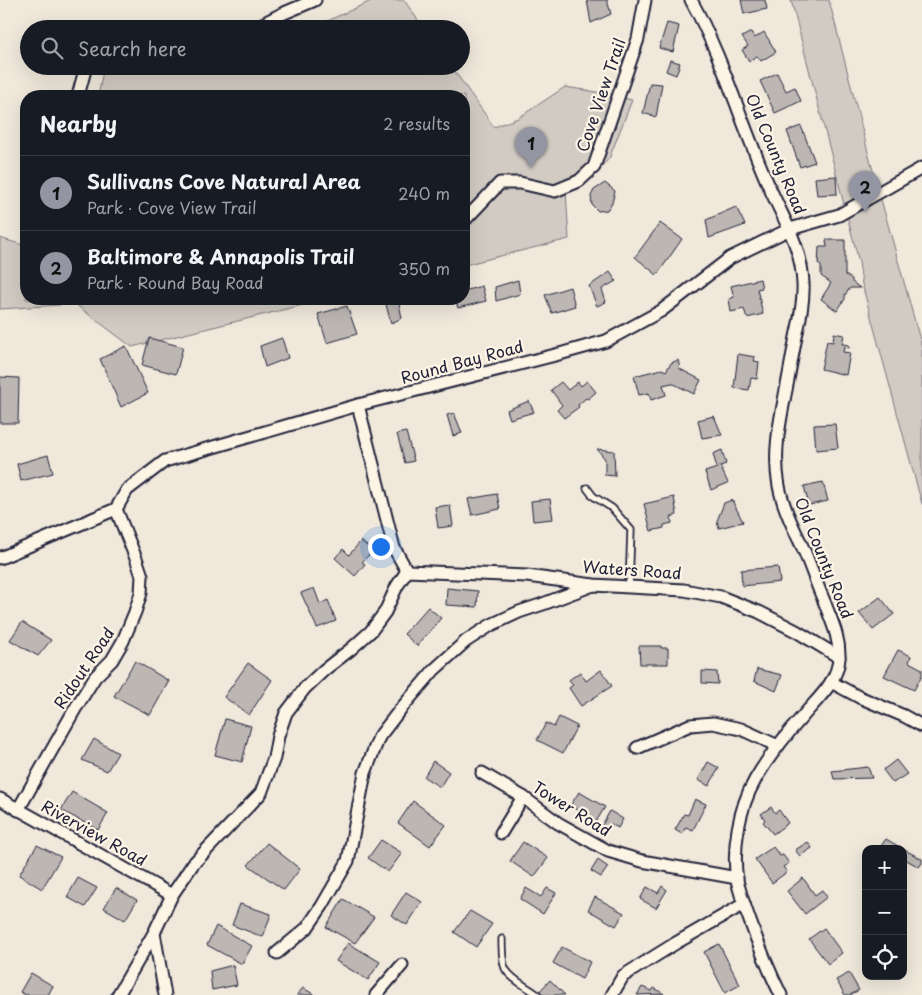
<!DOCTYPE html>
<html lang="en">
<head>
<meta charset="utf-8">
<style>
	:root { --surface:#171b24; --page:#20242c; --text:#f1f3f6; --muted:#9ea1a6; --line:#363941; --accent:#9495a2 }
	body { margin:0; font-family:"Playpen Sans",sans-serif; background:var(--page); color:var(--text) }
	.controls { position:absolute; right:15px; bottom:15px; display:grid; overflow:hidden; border-radius:10px; box-shadow:0 5px 20px #0002 }
	.controls button { width:45px; height:45px; display:grid; place-items:center; padding:0; border:0; border-bottom:1px solid var(--line); background:var(--surface); color:var(--text); font:25px sans-serif }
	.you { position:absolute; left:380px; top:546px; width:18px; height:18px; margin:-12px; border:4px solid #fff; border-radius:50%; background:#1a73e8; box-shadow:0 0 0 8px #1a73e833 }
	.badge { display:grid; place-items:center; width:32px; height:32px; border-radius:50%; background:var(--accent); color:#111; font-size:16px; font-weight:700 }
	.pin { position:absolute; translate:-50% -41px; filter:drop-shadow(0 1px 2px #0008) }
	.pin::after { content:''; position:absolute; top:26px; width:18px; height:15px; background:inherit; clip-path:polygon(0 0,100% 0,50% 100%) }
	.list { margin:0; padding:0; list-style:none }
	h2 { display:flex; justify-content:space-between; align-items:center; height:65px; margin:0; padding:0 20px; font-size:21px }
	h2 small { font-size:16px; font-weight:400; color:var(--muted) }
	.list li { display:grid; grid-template-columns:32px 1fr auto; gap:15px; align-items:center; box-sizing:border-box; height:75px; padding:0 20px; border-top:1px solid var(--line) }
	.list b { display:block; font-size:19px; white-space:nowrap }
	.list p { margin:0; font-size:16px; white-space:nowrap; color:var(--muted) }
	.list em { font-size:16px; font-style:normal; color:var(--muted) }
	.icon { flex:none; width:28px; height:28px; fill:none; stroke:currentColor; stroke-width:2; stroke-linecap:round; stroke-linejoin:round }
	.map { position:relative; flex:none; width:922px; height:995px; overflow:hidden }
	.search { position:absolute; background:var(--surface); box-shadow:0 5px 20px #0002; left:20px; top:20px; width:450px; height:55px; display:flex; align-items:center; gap:12px; box-sizing:border-box; padding:0 18px; border-radius:28px; color:var(--muted); font-size:19px }
	.panel { position:absolute; background:var(--surface); box-shadow:0 5px 20px #0002; left:20px; top:90px; width:450px; height:215px; border-radius:20px }
	.map>svg:first-child { display:block }
</style>
</head>
<body>
<div class="map">
<svg width="922" height="995" viewBox="0 0 922 995">
	<rect width="100%" height="100%" fill="#efe8db"/>
	<filter id="ink" filterUnits="userSpaceOnUse"><feTurbulence type="fractalNoise" baseFrequency=".02" numOctaves="2"/><feDisplacementMap in="SourceGraphic" scale="10" xChannelSelector="R" yChannelSelector="G"/><feConvolveMatrix kernelMatrix="1 2 1 2 8 2 1 2 1" color-interpolation-filters="sRGB"/></filter>
	<g filter="url(#ink)">
		<g fill="#d1cbc3" stroke="#7a767f">
			<polygon points="373,0 404,0 424,29 310,29"/>
			<polygon points="791,0 829,0 869,156 922,347 922,504 862,284 859,262"/>
			<polygon points="104,66 154,66 204,70 208,68 218,70 227,66 451,66 494,127 518,118 565,87 616,95 615,96 632,100 609,159 589,178 566,191 569,239 464,265 464,96 98,96"/>
			<polygon points="0,238 26,246 26,299 327,299 132,347 75,304 63,303 60,305 0,309"/>
		</g>
		<g fill="#bcb7b3" stroke="#22223b">
			<polygon points="587,0 607,0 611,14 591,23"/>
			<polygon points="741,0 765,0 767,9 744,14"/>
			<polygon points="667,23 679,26 673,52 659,48"/>
			<polygon points="751,32 755,38 764,32 776,52 761,61 757,56 749,61 742,50 748,46 742,37"/>
			<polygon points="670,60 680,63 676,75 666,71"/>
			<polygon points="777,73 786,91 795,87 801,101 775,113 760,81"/>
			<polygon points="650,83 662,84 656,117 643,113"/>
			<polygon points="801,126 815,162 800,167 787,131"/>
			<polygon points="836,176 837,194 817,195 815,178"/>
			<polygon points="605,183 615,191 612,203 607,210 598,211 592,205 591,196 594,190"/>
			<polygon points="736,207 745,225 709,238 706,220"/>
			<polygon points="660,223 682,239 657,275 635,257"/>
			<polygon points="826,240 845,240 845,275 852,279 852,282 860,288 850,288 845,295 845,299 837,311 821,299 831,283 821,276 821,266 818,264 819,247 827,247"/>
			<polygon points="610,272 616,281 602,289 606,302 597,306 589,286"/>
			<polygon points="760,279 762,288 757,289 763,314 747,318 744,309 731,312 729,299 734,297 731,286"/>
			<polygon points="518,280 520,294 496,301 495,287"/>
			<polygon points="482,286 486,301 458,308 455,299 464,299 464,291"/>
			<polygon points="570,287 575,306 552,313 545,295"/>
			<polygon points="392,299 398,299 402,318 391,323 385,301"/>
			<polygon points="347,306 357,334 327,343 318,314"/>
			<polygon points="834,333 844,335 842,344 849,345 849,348 844,347 843,352 850,353 846,375 821,369 827,341 833,342"/>
			<polygon points="149,338 183,347 176,374 142,365"/>
			<polygon points="282,338 288,358 265,367 260,346"/>
			<polygon points="126,346 148,393 121,407 100,359"/>
			<polygon points="738,354 755,357 754,361 759,362 757,379 751,378 749,390 734,388"/>
			<polygon points="678,360 680,369 701,380 694,394 672,383 663,385 666,395 651,400 649,393 639,395 634,376 662,369 666,371 671,363"/>
			<polygon points="0,377 19,378 18,423 0,423"/>
			<polygon points="587,381 596,392 588,399 586,398 578,405 579,407 564,418 557,410 562,405 551,390 561,382 568,390 578,382 581,386"/>
			<polygon points="529,401 534,412 510,419 507,410"/>
			<polygon points="454,413 462,433 453,436 447,415"/>
			<polygon points="714,416 722,435 702,438 698,420"/>
			<polygon points="835,424 838,448 816,450 814,425"/>
			<polygon points="406,432 414,461 405,463 397,434"/>
			<polygon points="597,449 614,451 615,476 605,475 605,459"/>
			<polygon points="722,450 726,464 720,466 728,483 711,490 705,472 717,468 713,454"/>
			<polygon points="48,455 53,473 21,481 17,464"/>
			<polygon points="823,482 828,501 809,505 804,486"/>
			<polygon points="497,494 500,509 472,515 468,499"/>
			<polygon points="674,497 677,515 671,517 672,523 664,525 664,528 651,531 644,504"/>
			<polygon points="550,499 553,519 533,521 531,501"/>
			<polygon points="732,500 743,522 719,528 717,521 724,503"/>
			<polygon points="450,505 453,526 438,528 435,507"/>
			<polygon points="361,541 373,551 362,562 365,564 355,576 335,558 343,549 349,555"/>
			<polygon points="778,567 780,582 742,586 741,570"/>
			<polygon points="314,588 320,604 328,600 336,621 317,628 301,593"/>
			<polygon points="447,588 478,591 477,607 446,605"/>
			<polygon points="880,597 894,614 873,630 859,613"/>
			<polygon points="428,607 441,618 417,646 404,634"/>
			<polygon points="22,622 51,640 38,656 10,640"/>
			<polygon points="639,646 661,646 661,648 668,648 668,664 640,664"/>
			<polygon points="898,650 911,656 909,662 922,669 922,675 914,690 884,676"/>
			<polygon points="135,661 169,681 150,715 114,696"/>
			<polygon points="248,663 272,680 249,715 224,697"/>
			<polygon points="757,669 782,675 776,691 754,681"/>
			<polygon points="601,670 612,686 581,706 569,688 573,685 569,680 580,672 586,681"/>
			<polygon points="702,671 717,672 718,684 702,683"/>
			<polygon points="559,717 577,726 563,753 537,740 546,723 554,727"/>
			<polygon points="225,719 251,726 242,762 215,755"/>
			<polygon points="94,739 118,753 107,771 82,760"/>
			<polygon points="896,760 907,774 893,783 883,770"/>
			<polygon points="433,761 449,772 440,787 424,777"/>
			<polygon points="708,762 719,768 709,786 698,780"/>
			<polygon points="868,767 872,778 834,779 832,771"/>
			<polygon points="72,792 108,813 98,830 61,810"/>
			<polygon points="579,792 605,807 594,825 589,823 592,818 570,806"/>
			<polygon points="695,799 706,804 693,830 686,827 682,834 675,830 684,814 688,815"/>
			<polygon points="413,801 446,825 430,846 398,823"/>
			<polygon points="771,807 775,813 779,810 788,823 773,834 763,822 765,820 761,814"/>
			<polygon points="610,811 623,819 618,828 611,824 608,829 602,825"/>
			<polygon points="886,839 903,849 886,849 881,846"/>
			<polygon points="381,840 402,853 388,872 368,858"/>
			<polygon points="523,842 548,858 534,877 510,861"/>
			<polygon points="808,842 812,848 800,856 795,850"/>
			<polygon points="267,843 300,869 284,890 248,865"/>
			<polygon points="37,845 61,857 42,889 19,875"/>
			<polygon points="773,847 780,856 783,855 789,863 783,867 787,872 772,883 755,859"/>
			<polygon points="903,849 922,859 922,863 919,867 903,858"/>
			<polygon points="598,860 608,867 601,877 591,871"/>
			<polygon points="78,878 97,888 85,907 67,897"/>
			<polygon points="803,878 815,895 822,890 827,897 805,914 787,891"/>
			<polygon points="662,886 667,890 656,908 640,899 647,887 658,893"/>
			<polygon points="116,888 137,900 125,920 104,908"/>
			<polygon points="526,888 541,897 547,888 556,893 543,914 520,899"/>
			<polygon points="406,892 422,902 407,925 391,915"/>
			<polygon points="595,897 624,913 616,926 588,910"/>
			<polygon points="343,899 374,917 355,943 326,927"/>
			<polygon points="240,904 271,914 263,937 232,925"/>
			<polygon points="470,911 492,924 476,947 454,932"/>
			<polygon points="216,926 252,946 242,964 207,945"/>
			<polygon points="824,928 842,953 828,964 809,939"/>
			<polygon points="348,943 380,962 368,980 336,961"/>
			<polygon points="719,944 740,985 725,993 704,952"/>
			<polygon points="562,947 590,962 582,979 553,963"/>
			<polygon points="233,965 237,985 212,990 210,971"/>
			<polygon points="31,973 53,986 48,995 26,995 20,992"/>
			<polygon points="849,973 859,990 850,995 845,995 836,980"/>
			<polygon points="550,980 565,995 543,995 539,992"/>
			<polygon points="642,987 652,991 654,988 664,994 637,995"/>
			<polygon points="303,988 315,995 297,995"/>
		</g>
		<g fill="none" stroke-linecap="round" stroke-linejoin="round">
			<g stroke="#22223b" stroke-width="9">
				<g id="service">
					<polyline points="587,488 593,496 612,508 631,530 629,587"/>
					<path d="M502,939C502,947 502,964 506,970C513,981 528,987 538,995"/>
				</g>
			</g>
			<g stroke="#22223b" stroke-width="15">
				<g id="minor">
					<path d="M691,0C723,58 741,123 768,184C782,217 802,246 803,284C804,302 800,320 796,337C792,357 789,376 785,395C779,426 773,455 779,486C783,507 793,527 802,546C810,564 816,583 824,601C831,620 840,637 839,658C838,682 817,699 803,716C785,736 768,757 755,780C739,808 732,848 737,880C740,894 745,907 750,921C759,946 769,971 781,995"/>
					<polyline points="253,29 282,14 315,0"/>
					<polyline points="78,96 86,66"/>
					<polyline points="464,221 500,183 520,183 555,191 579,181 594,167 638,39 645,0"/>
					<polyline points="0,558 116,509 127,490 165,461 358,405 563,353 606,341 661,311 730,258 790,229 839,215 922,168"/>
					<polyline points="407,571 527,576 593,585 684,590 721,597 759,612 796,631 839,657"/>
					<polyline points="831,682 859,697 904,716 922,726"/>
					<polyline points="637,748 690,725 713,723 741,729 778,746"/>
					<polyline points="482,773 523,797 558,823 608,851 642,861 737,878"/>
					<polyline points="0,799 172,895"/>
					<polyline points="18,810 75,709 95,677 112,660 123,641 135,612 141,593 142,576 137,561 116,509"/>
					<polyline points="501,833 523,797"/>
					<polyline points="154,933 165,995"/>
					<polyline points="277,953 307,928 322,906 348,861 365,773 379,737 399,711 434,670 466,641 491,625 519,612 543,604 593,585"/>
					<polyline points="118,995 154,933 172,895 193,864 261,793 274,758 278,736 286,713 305,688 324,670 351,649 371,631 385,612 397,586 407,571 394,548 358,405"/>
					<polyline points="376,995 402,965"/>
					<polyline points="612,995 623,976 676,943 744,904"/>
				</g>
			</g>
			<use href="#service" stroke="#fcf5e5" stroke-width="5.5"/>
			<use href="#minor" stroke="#fcf5e5" stroke-width="11"/>
		</g>
	</g>
	<g text-anchor="middle" stroke-width="4.5" stroke-linejoin="round" paint-order="stroke">
		<g font-size="16" fill="#22223b" stroke="#fcf5e5">
			<text transform="translate(601 95) rotate(-71)" y="6">Cove View Trail</text>
			<text transform="translate(776 154) rotate(67)" y="6">Old County Road</text>
			<text transform="translate(462 362) rotate(-15)" y="6">Round Bay Road</text>
			<text transform="translate(824 558) rotate(68)" y="6">Old County Road</text>
			<text transform="translate(632 570) rotate(4)" y="6">Waters Road</text>
			<text transform="translate(84 668) rotate(-56)" y="6">Ridout Road</text>
			<text transform="translate(572 809) rotate(32)" y="6">Tower Road</text>
			<text transform="translate(94 833) rotate(29)" y="6">Riverview Road</text>
		</g>
	</g>
</svg>
<div class="controls">
<button>+</button>
<button>−</button>
<button><svg class="icon" aria-label="locate" viewBox="0 0 24 24"><circle cx="12" cy="12" r="6"/><path d="M12 2v4M12 18v4M2 12h4M18 12h4"/></svg></button>
</div>
<div class="you"></div>
<div class="pin badge" style="left:531px;top:168px">1</div>
<div class="pin badge" style="left:865px;top:212px">2</div>
<div class="search"><svg class="icon" aria-label="search" viewBox="0 0 24 24"><circle cx="10" cy="10" r="6"/><path d="M15 15l6 6"/></svg>Search here</div>
<section class="panel">
<h2>Nearby<small>2 results</small></h2>
<ul class="list">
<li><span class="badge">1</span><div><b>Sullivans Cove Natural Area</b><p>Park · Cove View Trail</p></div><em>240 m</em></li>
<li><span class="badge">2</span><div><b>Baltimore &amp; Annapolis Trail</b><p>Park · Round Bay Road</p></div><em>350 m</em></li>
</ul>
</section>
</div>
</body>
</html>
